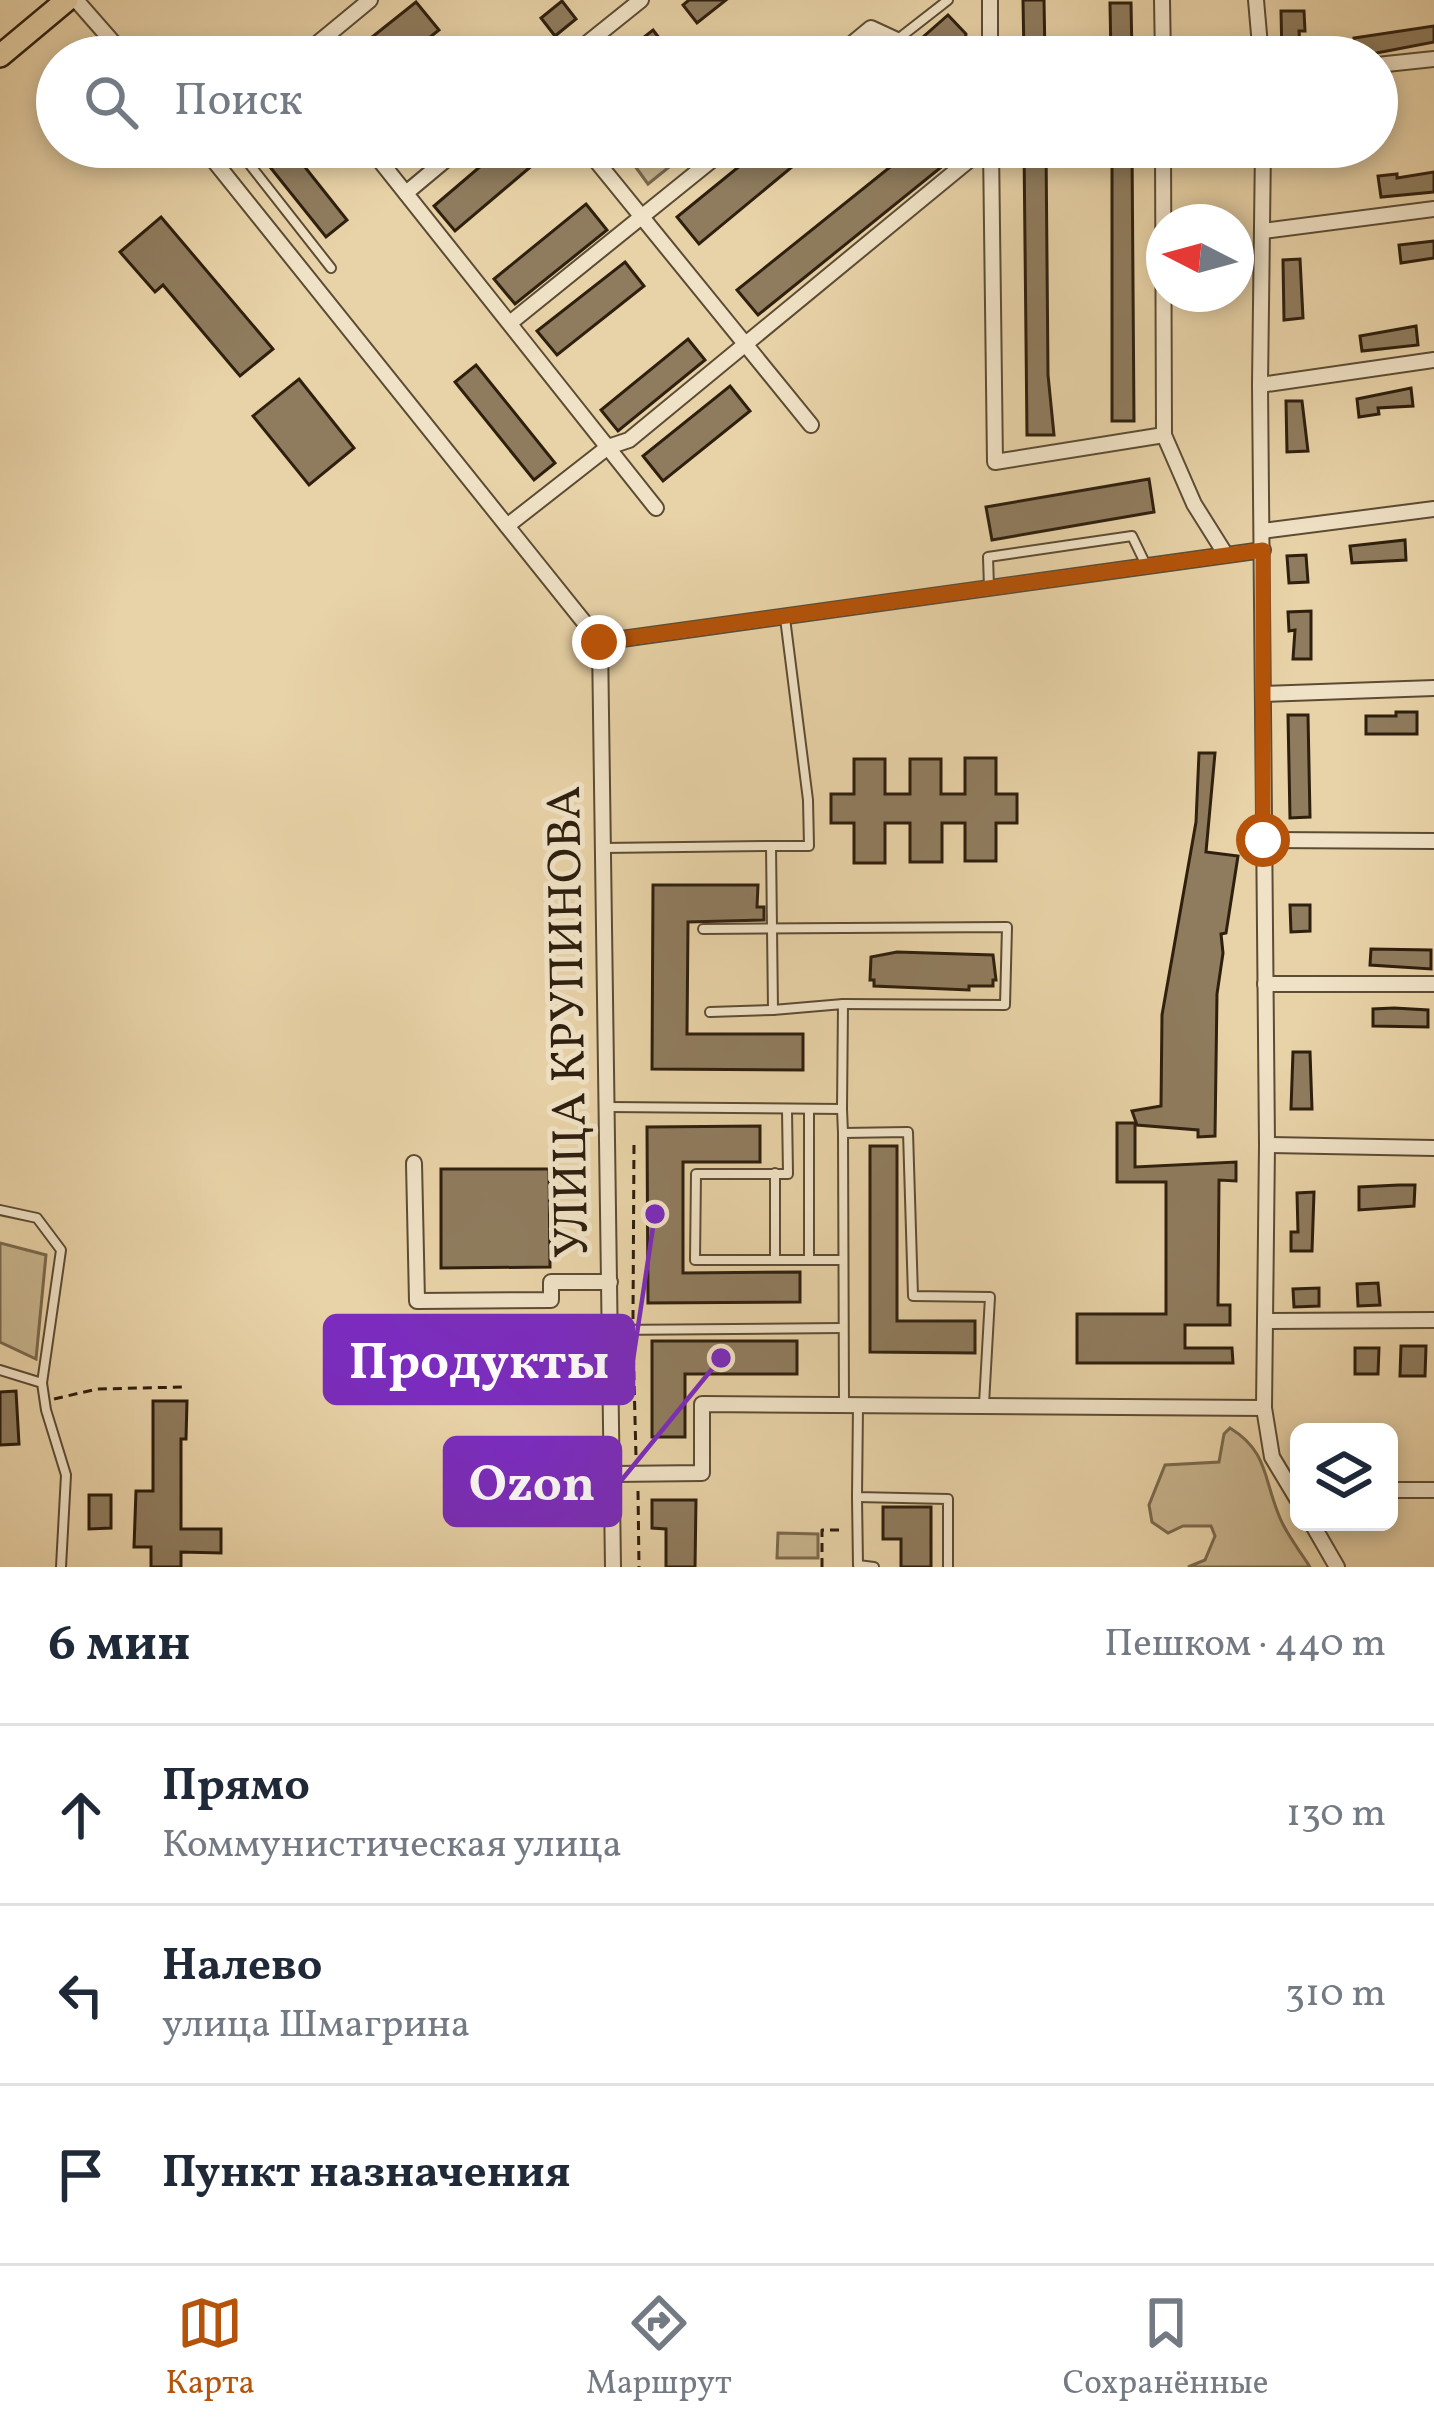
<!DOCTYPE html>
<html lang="ru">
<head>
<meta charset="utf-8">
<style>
	:root { --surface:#fff; --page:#f2f2f3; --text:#1f2937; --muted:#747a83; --line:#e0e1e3; --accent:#b45309 }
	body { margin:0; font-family:Vollkorn,serif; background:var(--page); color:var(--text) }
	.controls { position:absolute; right:36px; bottom:36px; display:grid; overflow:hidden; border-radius:18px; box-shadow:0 6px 18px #0003 }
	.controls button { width:108px; height:108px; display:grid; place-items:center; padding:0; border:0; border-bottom:3px solid var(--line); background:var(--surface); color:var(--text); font:60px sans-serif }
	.compass { position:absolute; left:1146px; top:204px; width:108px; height:108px; border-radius:50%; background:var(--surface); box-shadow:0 6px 18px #0003; rotate:276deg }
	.stop { position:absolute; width:36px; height:36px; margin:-27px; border:9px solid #b45309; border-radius:50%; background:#fff }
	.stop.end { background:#b45309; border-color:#fff; box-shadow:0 3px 12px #0008 }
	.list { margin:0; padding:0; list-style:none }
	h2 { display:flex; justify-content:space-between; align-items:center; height:156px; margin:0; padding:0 48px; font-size:51px }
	h2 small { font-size:39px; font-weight:400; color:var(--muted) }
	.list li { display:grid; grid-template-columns:78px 1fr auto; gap:36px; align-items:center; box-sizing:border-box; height:180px; padding:0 48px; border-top:3px solid var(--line) }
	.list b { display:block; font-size:45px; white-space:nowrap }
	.list p { margin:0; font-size:39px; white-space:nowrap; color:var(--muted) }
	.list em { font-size:39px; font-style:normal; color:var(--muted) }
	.icon { flex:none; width:66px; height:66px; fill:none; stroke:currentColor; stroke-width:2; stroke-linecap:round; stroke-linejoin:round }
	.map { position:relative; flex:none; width:1434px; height:1567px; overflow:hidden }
	.search { position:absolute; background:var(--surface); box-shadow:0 6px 18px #0003; left:36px; right:36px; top:36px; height:132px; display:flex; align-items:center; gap:30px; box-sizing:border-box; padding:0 42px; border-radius:66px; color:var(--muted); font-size:45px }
	.sheet { height:696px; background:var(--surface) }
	nav { display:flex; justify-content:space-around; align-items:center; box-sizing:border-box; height:168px; border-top:3px solid var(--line); background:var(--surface); font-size:33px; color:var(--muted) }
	nav a { display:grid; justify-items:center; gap:6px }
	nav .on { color:var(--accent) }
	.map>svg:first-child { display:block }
</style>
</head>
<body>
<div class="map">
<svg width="1434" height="1567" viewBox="0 0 1434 1567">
	<rect width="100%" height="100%" fill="#e8d2a7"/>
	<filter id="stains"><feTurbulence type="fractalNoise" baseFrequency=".00167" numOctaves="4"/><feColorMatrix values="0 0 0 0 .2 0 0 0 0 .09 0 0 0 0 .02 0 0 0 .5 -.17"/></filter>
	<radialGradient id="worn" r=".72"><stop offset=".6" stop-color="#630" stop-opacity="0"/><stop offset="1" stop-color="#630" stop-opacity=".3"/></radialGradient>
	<g fill="#c8b48d" stroke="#7b6a4e" stroke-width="3">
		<polygon points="621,147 694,147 648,184"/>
		<polygon points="0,1243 46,1255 36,1359 0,1342"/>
		<path d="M1230,1428C1269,1452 1263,1479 1280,1518C1287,1535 1300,1551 1310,1567H1188L1205,1560L1215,1536L1211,1526H1183L1168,1533L1152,1522L1149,1505L1165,1465L1219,1462L1224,1434Z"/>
		<polygon points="778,1533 818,1534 818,1558 777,1558"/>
	</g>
	<g fill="#8f7c5e" stroke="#2e1f0e" stroke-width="3">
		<polygon points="689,0 726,0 697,23 683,5"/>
		<polygon points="1023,0 1044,0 1045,57 1024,57"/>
		<polygon points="562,1 576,19 555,36 541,18"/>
		<polygon points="416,2 439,30 405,57 347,57"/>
		<polygon points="1110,3 1131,3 1132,56 1111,57"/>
		<polygon points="1281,11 1304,11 1305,31 1299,31 1301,57 1282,57"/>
		<polygon points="948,15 966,34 963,57 923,57 914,45"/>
		<polygon points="1434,26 1434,42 1356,57 1354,38"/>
		<polygon points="653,30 666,47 653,57 637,57 630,48"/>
		<polygon points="254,147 289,147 347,220 326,237"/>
		<polygon points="503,147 521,147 535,163 455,231 434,206"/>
		<polygon points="763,147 816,147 699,244 677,217"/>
		<polygon points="915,147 948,147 955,156 758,315 737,290"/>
		<polygon points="1024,147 1046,147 1048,375 1054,435 1027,435"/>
		<polygon points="1112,147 1132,147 1134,421 1112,421"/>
		<polygon points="1434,172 1434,192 1381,197 1378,176 1397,174 1397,178"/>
		<polygon points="586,204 607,230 515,304 494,279"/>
		<polygon points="161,217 273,349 240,376 163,285 155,292 120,252"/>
		<polygon points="1434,241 1434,258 1401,263 1399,245"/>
		<polygon points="1300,259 1303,318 1284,320 1283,260"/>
		<polygon points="625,262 644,286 557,355 537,331"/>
		<polygon points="1416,326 1418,345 1362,351 1360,336"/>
		<polygon points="688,339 705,360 618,431 601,410"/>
		<polygon points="476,365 555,463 534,480 455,382"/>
		<polygon points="299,379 354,448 309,485 253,416"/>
		<polygon points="730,386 750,411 663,481 643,456"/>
		<polygon points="1411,388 1413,406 1378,408 1379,414 1359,417 1357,399"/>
		<polygon points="1286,401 1302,401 1308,451 1287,452"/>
		<polygon points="1149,479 1154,512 992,540 986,507"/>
		<polygon points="1405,540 1406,560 1352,563 1350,546"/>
		<polygon points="1306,555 1308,582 1289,583 1287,556"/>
		<polygon points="1311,611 1311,659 1293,659 1295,630 1289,631 1288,612"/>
		<polygon points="1396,712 1417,712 1417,734 1366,734 1366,716 1396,716"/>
		<polygon points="1288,715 1308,715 1310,817 1290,818"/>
		<polygon points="1199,753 1215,753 1206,852 1238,856 1226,933 1221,934 1223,953 1217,994 1215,1136 1198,1137 1198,1130 1137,1125 1132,1111 1161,1106 1162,1015 1196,822"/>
		<polygon points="965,758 996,758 996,794 1017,794 1017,823 996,823 996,861 965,861 965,823 942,823 942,862 910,862 910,823 885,823 885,863 854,863 854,823 831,823 831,794 854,794 854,759 885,759 885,794 910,794 910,759 941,759 941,794 965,794"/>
		<polygon points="653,885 758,885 757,907 764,907 764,920 688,922 687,1034 803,1034 803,1070 652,1069"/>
		<polygon points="1290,905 1310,905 1310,931 1291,932"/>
		<polygon points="1371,949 1431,950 1431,969 1370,965"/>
		<polygon points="897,952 993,955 996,980 993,980 993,986 969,986 969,990 874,986 874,980 870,980 871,957"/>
		<polygon points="1394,1008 1428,1010 1428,1027 1373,1026 1373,1009"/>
		<polygon points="1293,1052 1310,1052 1312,1109 1291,1109"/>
		<polygon points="1117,1123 1135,1123 1135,1167 1236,1162 1236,1181 1219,1180 1218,1305 1230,1305 1230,1325 1185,1325 1185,1348 1232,1348 1233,1363 1077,1363 1077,1314 1166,1314 1166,1182 1117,1182"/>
		<polygon points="760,1126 760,1162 683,1162 683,1273 800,1272 800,1302 648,1303 647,1127"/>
		<polygon points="870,1146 897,1146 897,1321 975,1321 975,1353 870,1352"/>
		<polygon points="441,1169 549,1169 550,1267 441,1268"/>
		<polygon points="1399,1185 1415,1185 1414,1206 1359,1210 1359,1187"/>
		<polygon points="1314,1192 1312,1251 1291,1251 1291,1232 1298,1232 1297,1193"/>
		<polygon points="1378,1283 1380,1305 1358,1306 1357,1284"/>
		<polygon points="1319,1288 1319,1306 1294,1307 1293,1289"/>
		<polygon points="652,1341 797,1341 797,1374 685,1374 685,1437 652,1437"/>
		<polygon points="1401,1346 1426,1346 1425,1376 1400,1376"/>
		<polygon points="1355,1348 1379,1348 1378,1374 1355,1374"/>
		<polygon points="16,1391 19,1444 0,1445 0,1392"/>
		<polygon points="153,1401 187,1401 186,1439 181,1439 181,1529 221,1529 221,1553 181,1552 181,1567 151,1567 151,1547 134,1547 136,1491 153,1491"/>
		<polygon points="89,1495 111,1495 111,1528 89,1529"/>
		<polygon points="652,1500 696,1500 695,1567 666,1567 666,1529 652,1528"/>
		<polygon points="883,1507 931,1507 931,1567 901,1567 901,1539 883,1539"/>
	</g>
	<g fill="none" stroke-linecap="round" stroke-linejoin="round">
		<g stroke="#5c4c34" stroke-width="12">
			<g id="lane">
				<polyline points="898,39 948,0"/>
				<polyline points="236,147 331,268"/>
				<polyline points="989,587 988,557 1132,536 1146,565"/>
				<polyline points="771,846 809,846 808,800 785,618"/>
				<polyline points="603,848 771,846 773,1010 843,1004 842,1109"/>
				<polyline points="703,929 1007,927 1005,1005 843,1004"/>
				<polyline points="710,1012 773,1010"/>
				<polyline points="607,1107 842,1109 843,1133"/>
				<polyline points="787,1110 788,1174 696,1174 695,1260 842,1260"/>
				<polyline points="809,1110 809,1260"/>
				<polyline points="775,1173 775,1260"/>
				<polyline points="0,1210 37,1218 61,1250 42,1383"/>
				<polyline points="611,1330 843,1328"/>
				<polyline points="0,1370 42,1383 46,1410 66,1475 61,1567"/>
				<polyline points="844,1404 843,1133 908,1132 913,1296 990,1297 984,1404"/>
				<polyline points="858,1406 857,1497 948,1499 948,1567"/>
				<polyline points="857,1497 858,1565 874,1567"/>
			</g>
		</g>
		<g stroke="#5c4c34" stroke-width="18">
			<g id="street">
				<polyline points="76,0 126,57"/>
				<polyline points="990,0 990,57"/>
				<polyline points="1162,0 1163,57"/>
				<polyline points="1256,0 1261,57"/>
				<polyline points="301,57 370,0"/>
				<polyline points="570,57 641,0"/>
				<polyline points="836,57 871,28 897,40 909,57"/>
				<polyline points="1377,65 1434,59"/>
				<polyline points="203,147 600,642"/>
				<polyline points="369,147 656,508"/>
				<polyline points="585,147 811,425"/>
				<polyline points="991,147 995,462 1164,435"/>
				<polyline points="1163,147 1164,435 1194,504 1226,555"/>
				<polyline points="1263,147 1260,385 1267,1145 1264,1408 1272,1457 1299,1502"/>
				<polyline points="406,193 461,147"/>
				<polyline points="1263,231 1434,209"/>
				<polyline points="510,323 728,147"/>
				<polyline points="1260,385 1434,360"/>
				<polyline points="507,526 608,447 629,440 985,147"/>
				<polyline points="1262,531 1434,509"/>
				<polyline points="600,642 613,1567"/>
				<polyline points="600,642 1263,550"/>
				<polyline points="1263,694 1434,688"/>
				<polyline points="1263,840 1434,841"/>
				<polyline points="1265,984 1434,984"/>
				<polyline points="1267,1145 1434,1148"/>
				<polyline points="414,1163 417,1301 551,1300 551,1282 610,1282"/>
				<polyline points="1265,1321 1434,1320"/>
				<polyline points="614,1474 702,1473 702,1404 1264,1408"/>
				<polyline points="1389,1490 1434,1490"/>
				<polyline points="1311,1522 1337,1567"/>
			</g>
		</g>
		<g stroke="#2e1f0e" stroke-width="26">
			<polyline id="primary" points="0,56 67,0"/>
		</g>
		<g stroke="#2e1f0e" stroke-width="3" stroke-dasharray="9 6" stroke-linecap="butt">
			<polyline points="633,1319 634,1142"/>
			<polyline points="633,1341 636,1457"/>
			<polyline points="54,1399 97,1389 183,1387"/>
			<polyline points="638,1491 639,1567"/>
			<polyline points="822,1567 822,1530 844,1530"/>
		</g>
		<use href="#lane" stroke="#f0e2c6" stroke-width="8"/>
		<use href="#street" stroke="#f0e2c6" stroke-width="14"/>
		<use href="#primary" stroke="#e8d2a7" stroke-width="21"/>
	</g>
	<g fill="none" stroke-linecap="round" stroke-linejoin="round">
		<polyline stroke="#b45309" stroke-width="15" points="599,642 1263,550 1263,840"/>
	</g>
	<g text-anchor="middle" stroke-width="10" stroke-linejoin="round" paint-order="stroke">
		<g font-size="48" fill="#2e1f0e" stroke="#f0e2c6">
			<text transform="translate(566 1022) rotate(-91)" y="17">УЛИЦА КРУПИНОВА</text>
		</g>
	</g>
	<path fill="none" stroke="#7b2cbf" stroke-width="4.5" d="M655 1214L633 1360M721 1358L620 1482"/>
	<g fill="#7b2cbf" stroke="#f0e2c6" stroke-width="4.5">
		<circle cx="655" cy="1214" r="12"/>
		<circle cx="721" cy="1358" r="12"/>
	</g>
	<g fill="#7b2cbf" stroke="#7b2cbf" stroke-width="4.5">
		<rect x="325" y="1316" width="308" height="87" rx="12"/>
		<rect x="445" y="1438" width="175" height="87" rx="12"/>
	</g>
	<g font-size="51" text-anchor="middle" font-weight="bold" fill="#fff">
		<text x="479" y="1378">Продукты</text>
		<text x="532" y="1500">Ozon</text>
	</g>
	<rect width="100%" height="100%" filter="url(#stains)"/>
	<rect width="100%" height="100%" fill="url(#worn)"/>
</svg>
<div class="controls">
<button><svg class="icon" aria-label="layers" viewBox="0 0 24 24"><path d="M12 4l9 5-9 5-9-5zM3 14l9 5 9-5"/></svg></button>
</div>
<svg class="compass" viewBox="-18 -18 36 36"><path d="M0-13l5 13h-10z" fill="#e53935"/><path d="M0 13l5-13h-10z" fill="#747a83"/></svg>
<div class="stop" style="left:1263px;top:840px"></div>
<div class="stop end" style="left:599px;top:642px"></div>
<div class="search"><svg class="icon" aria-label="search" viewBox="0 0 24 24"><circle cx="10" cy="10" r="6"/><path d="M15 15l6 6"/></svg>Поиск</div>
</div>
<section class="sheet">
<h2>6 мин<small>Пешком · 440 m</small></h2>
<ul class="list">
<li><svg class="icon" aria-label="ahead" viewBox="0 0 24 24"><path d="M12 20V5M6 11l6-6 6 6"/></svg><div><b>Прямо</b><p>Коммунистическая улица</p></div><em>130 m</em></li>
<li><svg class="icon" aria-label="left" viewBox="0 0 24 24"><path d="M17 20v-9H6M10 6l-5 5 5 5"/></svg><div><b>Налево</b><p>улица Шмагрина</p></div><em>310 m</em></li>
<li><svg class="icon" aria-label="arrive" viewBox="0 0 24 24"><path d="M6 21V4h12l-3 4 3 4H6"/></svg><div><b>Пункт назначения</b></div></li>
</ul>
</section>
<nav>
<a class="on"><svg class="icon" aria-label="map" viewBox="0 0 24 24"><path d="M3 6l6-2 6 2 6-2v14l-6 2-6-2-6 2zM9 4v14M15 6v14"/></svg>Карта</a>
<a><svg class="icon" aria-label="directions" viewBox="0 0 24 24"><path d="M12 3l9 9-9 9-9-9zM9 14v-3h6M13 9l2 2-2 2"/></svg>Маршрут</a>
<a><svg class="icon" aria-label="saved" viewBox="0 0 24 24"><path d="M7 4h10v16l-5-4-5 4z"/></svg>Сохранённые</a>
</nav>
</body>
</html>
